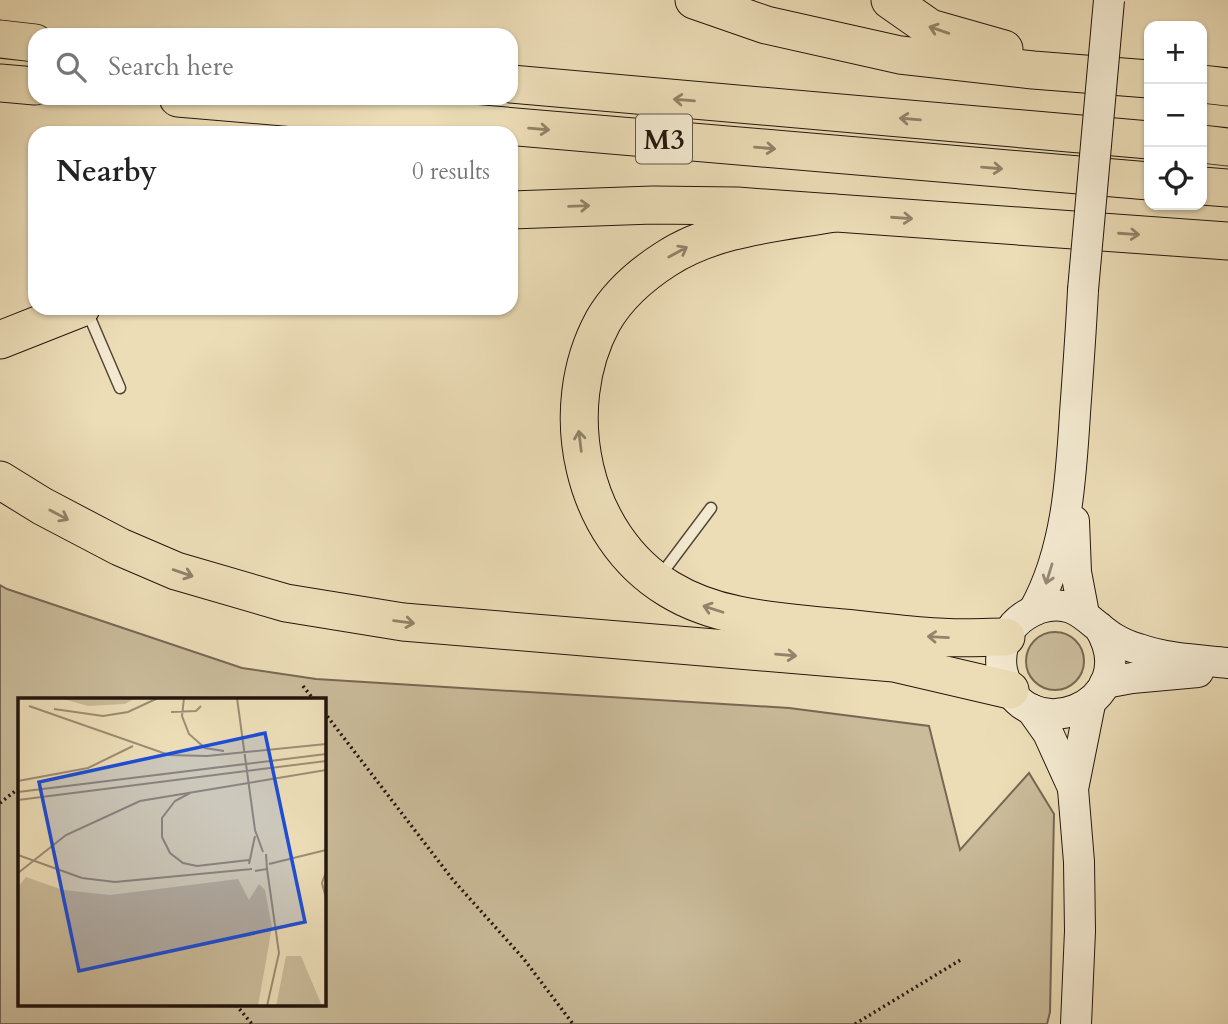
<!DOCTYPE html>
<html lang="en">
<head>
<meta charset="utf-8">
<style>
	:root { --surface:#fff; --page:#f6f6f6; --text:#222; --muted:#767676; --line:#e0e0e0 }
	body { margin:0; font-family:Cardo,serif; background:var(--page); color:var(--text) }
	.controls { position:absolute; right:21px; top:21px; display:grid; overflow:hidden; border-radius:14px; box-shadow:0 2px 5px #0004 }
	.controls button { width:63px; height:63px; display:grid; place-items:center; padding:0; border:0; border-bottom:2px solid var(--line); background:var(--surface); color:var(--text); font:35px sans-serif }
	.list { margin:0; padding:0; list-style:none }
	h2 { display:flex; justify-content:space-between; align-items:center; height:91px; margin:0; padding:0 28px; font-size:30px }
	h2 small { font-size:23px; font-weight:400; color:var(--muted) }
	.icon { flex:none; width:38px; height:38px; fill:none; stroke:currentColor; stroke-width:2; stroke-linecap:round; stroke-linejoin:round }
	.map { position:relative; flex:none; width:1228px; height:1024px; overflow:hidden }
	.search { position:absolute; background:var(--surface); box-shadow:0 2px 5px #0004; left:28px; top:28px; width:490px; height:77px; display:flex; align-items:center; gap:18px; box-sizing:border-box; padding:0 24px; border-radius:21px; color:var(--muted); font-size:26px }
	.panel { position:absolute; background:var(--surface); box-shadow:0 2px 5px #0004; left:28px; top:126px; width:490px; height:189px; border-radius:21px }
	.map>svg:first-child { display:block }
</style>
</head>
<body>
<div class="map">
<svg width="1228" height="1024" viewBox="0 0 1228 1024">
	<rect width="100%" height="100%" fill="#ecddb7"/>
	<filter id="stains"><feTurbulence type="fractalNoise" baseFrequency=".00286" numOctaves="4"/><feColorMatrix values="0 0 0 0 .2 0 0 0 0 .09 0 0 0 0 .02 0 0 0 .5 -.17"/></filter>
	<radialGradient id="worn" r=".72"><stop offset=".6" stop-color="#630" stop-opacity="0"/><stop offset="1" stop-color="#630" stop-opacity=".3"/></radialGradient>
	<g fill="#cabb9a" stroke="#766854" stroke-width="2" fill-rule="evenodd">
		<path d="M0,585L7,589L242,668L316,679L789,708L929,726L960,850L1029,773L1054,814L1050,1012L1047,1024H0ZM19,700H324V1005H19Z"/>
		<circle cx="1055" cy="661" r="29"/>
	</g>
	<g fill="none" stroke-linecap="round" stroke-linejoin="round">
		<g stroke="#554838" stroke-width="13">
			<g id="lane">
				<polyline points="87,311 120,388"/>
				<polyline points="660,576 711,508"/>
			</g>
		</g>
		<g stroke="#23160d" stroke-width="32">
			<g id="secondary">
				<polyline points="1074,521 1076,572 1084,614"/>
				<path d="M1034,610C1067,551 1071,479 1075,413C1078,372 1081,331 1083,290"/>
				<path d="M1099,627C1148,707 1020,753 1002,670C999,654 1004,637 1014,625C1021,617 1030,612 1040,608C1077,597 1088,623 1115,639C1122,643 1131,647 1139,649C1167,659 1199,660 1228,663"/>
				<polyline points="1105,683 1132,678 1198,672"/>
				<polyline points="1031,709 1048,733 1073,788"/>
				<polyline points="1076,1024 1080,931 1079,862 1073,789 1090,704"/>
			</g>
		</g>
		<g stroke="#23160d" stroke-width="39">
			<g id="highway">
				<polyline points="694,0 766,25 900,55 1033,70 1149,79"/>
				<polyline points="890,0 930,28 1004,49"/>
				<polyline points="0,39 35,43"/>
				<polyline points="0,83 35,86"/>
				<polyline points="511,84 1149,140"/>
				<polyline points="1202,84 1228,87"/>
				<polyline points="178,98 1149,181"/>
				<polyline points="1202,144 1228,147"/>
				<polyline points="1202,186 1228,188"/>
				<polyline points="511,210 653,205 737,206 1228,241"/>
				<path d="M834,213C778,223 715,227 666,259C641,275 618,295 603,321C555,409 581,536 669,589C718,619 776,621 832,627C867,630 902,635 938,637C960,639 984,637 1006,637"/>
				<polyline points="0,340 81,308"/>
				<polyline points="0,480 42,506 120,547 176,571 286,603 403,622 894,663 1010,690"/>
			</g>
		</g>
		<g stroke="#23160d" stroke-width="3.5" stroke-dasharray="2 3.5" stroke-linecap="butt">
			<polyline points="303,686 314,700"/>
			<polyline points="324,712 453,880 523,958 573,1024"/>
			<polyline points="0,803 19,788"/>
			<polyline points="236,1005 252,1024"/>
			<polyline points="855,1024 962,959"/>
		</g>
		<use href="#lane" stroke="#f3e9d0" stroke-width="10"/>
		<use href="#secondary" stroke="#f3e9d0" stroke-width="30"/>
		<use href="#highway" stroke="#ecddb7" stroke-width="37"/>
		<g stroke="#23160d" stroke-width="32" stroke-linecap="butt">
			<polyline id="secondary-bridge" points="1083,290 1109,0"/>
		</g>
		<use href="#secondary-bridge" stroke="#f3e9d0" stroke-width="30"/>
	</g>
	<defs><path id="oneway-shaft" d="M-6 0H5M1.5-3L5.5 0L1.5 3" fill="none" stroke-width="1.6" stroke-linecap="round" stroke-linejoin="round" transform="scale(1.75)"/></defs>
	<g stroke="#92836a">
		<use href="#oneway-shaft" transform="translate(939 30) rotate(-161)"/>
		<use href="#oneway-shaft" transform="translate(684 100) rotate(-175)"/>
		<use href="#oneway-shaft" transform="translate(910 119) rotate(-175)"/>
		<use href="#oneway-shaft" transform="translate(539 129) rotate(5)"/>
		<use href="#oneway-shaft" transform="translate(765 148) rotate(5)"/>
		<use href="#oneway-shaft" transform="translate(992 168) rotate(5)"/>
		<use href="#oneway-shaft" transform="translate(579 206) rotate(-2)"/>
		<use href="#oneway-shaft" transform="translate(902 218) rotate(4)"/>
		<use href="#oneway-shaft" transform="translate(1129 234) rotate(4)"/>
		<use href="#oneway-shaft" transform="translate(678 252) rotate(-29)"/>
		<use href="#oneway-shaft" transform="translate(580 441) rotate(-97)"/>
		<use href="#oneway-shaft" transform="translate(59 515) rotate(28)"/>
		<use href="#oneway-shaft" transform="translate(183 573) rotate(19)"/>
		<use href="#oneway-shaft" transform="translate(713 609) rotate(-162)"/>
		<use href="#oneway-shaft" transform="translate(404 622) rotate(7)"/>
		<use href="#oneway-shaft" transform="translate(938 637) rotate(-177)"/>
		<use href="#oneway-shaft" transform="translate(786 655) rotate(5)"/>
	</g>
	<use stroke="#958a78" href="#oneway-shaft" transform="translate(1049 574) rotate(107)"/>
	<g text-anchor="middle" stroke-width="5" stroke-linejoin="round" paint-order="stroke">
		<rect fill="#f3e9d0" stroke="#615548" stroke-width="2" x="636" y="114.5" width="56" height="49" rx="5"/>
		<g font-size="28" font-weight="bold" fill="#23160d">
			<text x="664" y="149">M3</text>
		</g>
	</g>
	<g transform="translate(18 698)">
		<rect width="308" height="308" fill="#ecddb7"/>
		<path d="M42,0H118L107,6L70,8ZM8,179L45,192L92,197L220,181L231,202L241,186L247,192L254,229L240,308H0V189ZM268,258H283L304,308H258Z" fill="#cabb9a"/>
		<path fill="none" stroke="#9c8d73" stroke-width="2" d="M166,0L164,18L171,36L187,50L206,53M219,0L237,132L245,154M11,8L151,57L189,58L308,46M36,11L85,18L110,14L140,0M153,14L178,13L183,8M0,83L70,70L115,48M0,94L308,56M172,95L157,103L144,120V139L152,155L165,165L179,168L231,162M0,102L308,63M0,157L64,180L97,184L234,171M231,166L237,138M251,166L308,152M237,173L249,171L248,156M308,174L304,185L308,200M0,175L48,137L122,103L308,72M249,308L261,255L249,171"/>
		<path fill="#1d4ed8" fill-opacity="0.15" stroke="#1d4ed8" stroke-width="3.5" d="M247,35L287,224L61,273L21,84Z"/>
		<rect width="308" height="308" fill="none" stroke="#23160d" stroke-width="3.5"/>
	</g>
	<rect width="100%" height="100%" filter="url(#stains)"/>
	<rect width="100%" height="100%" fill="url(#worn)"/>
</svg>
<div class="controls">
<button>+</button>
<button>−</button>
<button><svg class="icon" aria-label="locate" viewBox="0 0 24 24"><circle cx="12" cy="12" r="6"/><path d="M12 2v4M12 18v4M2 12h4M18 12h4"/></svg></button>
</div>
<div class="search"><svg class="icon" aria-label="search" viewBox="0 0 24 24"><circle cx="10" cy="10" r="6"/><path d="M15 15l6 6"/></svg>Search here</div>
<section class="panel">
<h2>Nearby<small>0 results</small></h2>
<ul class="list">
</ul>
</section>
</div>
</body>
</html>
